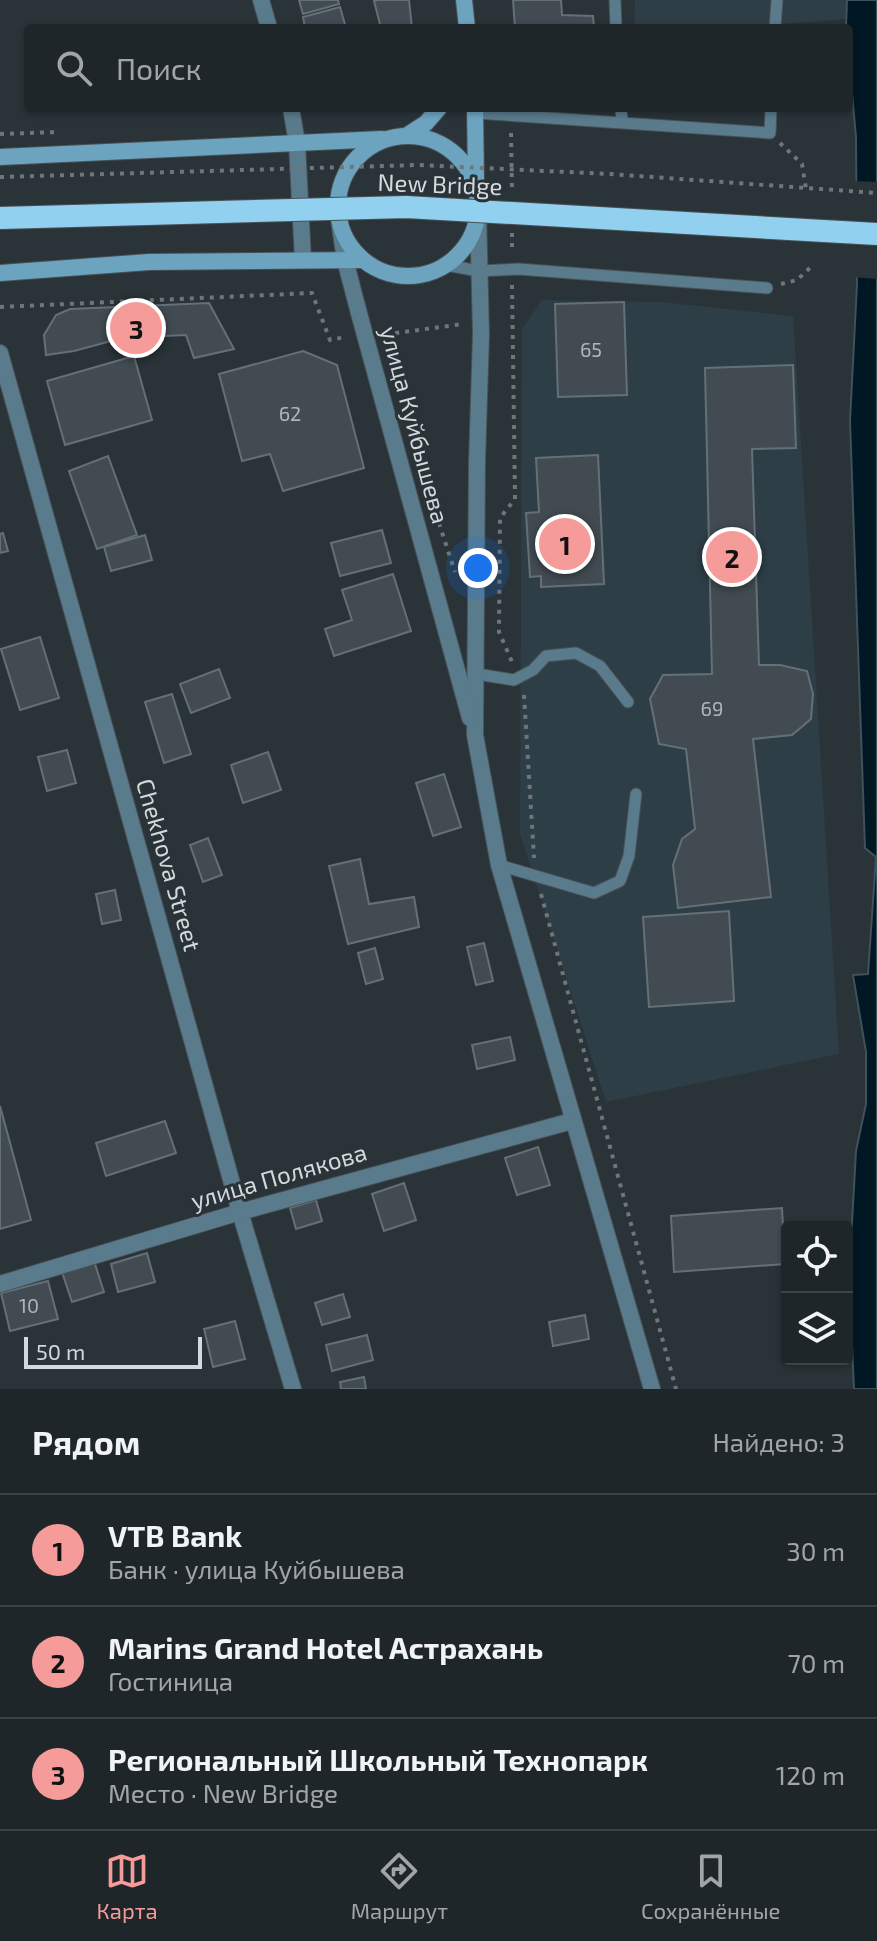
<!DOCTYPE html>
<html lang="ru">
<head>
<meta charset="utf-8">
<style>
	:root { --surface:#1f262a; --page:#2c3236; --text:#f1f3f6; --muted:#a1a5a8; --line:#3c4347; --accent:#f59b99 }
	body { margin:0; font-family:"Exo 2",sans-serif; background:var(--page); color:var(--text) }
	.controls { position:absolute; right:24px; bottom:24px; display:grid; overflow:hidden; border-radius:8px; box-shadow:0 2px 6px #0004 }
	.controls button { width:72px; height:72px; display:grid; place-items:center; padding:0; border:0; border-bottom:2px solid var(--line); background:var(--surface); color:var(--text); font:40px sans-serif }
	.scale { position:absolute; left:24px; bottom:20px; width:178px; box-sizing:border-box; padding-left:8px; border:4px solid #d3d9dc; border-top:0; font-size:22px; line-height:28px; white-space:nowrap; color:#d3d9dc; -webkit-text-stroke:6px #293338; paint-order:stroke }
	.you { position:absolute; left:478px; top:568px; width:28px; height:28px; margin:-20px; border:6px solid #fff; border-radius:50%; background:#1a73e8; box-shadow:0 0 0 12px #1a73e833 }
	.badge { display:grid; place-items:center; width:52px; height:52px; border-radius:50%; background:var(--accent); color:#111; font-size:26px; font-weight:700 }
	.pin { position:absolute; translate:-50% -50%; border:4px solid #fff; box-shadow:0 2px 8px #0006 }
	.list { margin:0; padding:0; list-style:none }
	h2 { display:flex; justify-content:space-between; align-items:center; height:104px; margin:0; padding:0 32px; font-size:34px }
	h2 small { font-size:26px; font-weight:400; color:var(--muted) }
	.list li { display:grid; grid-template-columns:52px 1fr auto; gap:24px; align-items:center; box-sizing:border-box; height:112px; padding:0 32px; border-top:2px solid var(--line) }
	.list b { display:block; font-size:30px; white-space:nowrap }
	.list p { margin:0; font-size:26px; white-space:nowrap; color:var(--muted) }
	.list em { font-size:26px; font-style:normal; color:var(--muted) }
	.icon { flex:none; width:44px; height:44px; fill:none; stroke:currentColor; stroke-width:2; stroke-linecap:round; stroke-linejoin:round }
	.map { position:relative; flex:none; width:877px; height:1389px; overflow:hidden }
	.search { position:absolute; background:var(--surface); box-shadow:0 2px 6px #0004; left:24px; right:24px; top:24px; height:88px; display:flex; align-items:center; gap:20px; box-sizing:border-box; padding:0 28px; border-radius:8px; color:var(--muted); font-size:30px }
	.sheet { height:440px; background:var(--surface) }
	nav { display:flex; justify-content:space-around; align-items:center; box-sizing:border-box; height:112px; border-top:2px solid var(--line); background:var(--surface); font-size:22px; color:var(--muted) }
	nav a { display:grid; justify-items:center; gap:4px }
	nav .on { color:var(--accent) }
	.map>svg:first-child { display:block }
</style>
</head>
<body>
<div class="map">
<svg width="877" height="1389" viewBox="0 0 877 1389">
	<rect width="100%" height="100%" fill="#293338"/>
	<g fill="#2e3e47">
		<polygon points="635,0 847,0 845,19 733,28 634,28"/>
		<polygon points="542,300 662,302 793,316 839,1054 606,1102 520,834 522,329"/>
	</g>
	<polygon fill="#001824" stroke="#3f525b" stroke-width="2" points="847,0 877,0 877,1389 854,1389 849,1276 856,1151 866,1104 866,1052 853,975 868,974 876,857 865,848 850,421 857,284 856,137 849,60 849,28 846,28"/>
	<polygon fill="#293338" points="853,181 877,182 877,279 853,277"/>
	<g fill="#414b51" stroke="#657076" stroke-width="2">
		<polygon points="299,0 338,0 339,4 303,14"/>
		<polygon points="378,0 409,0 412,28 381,28 374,1"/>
		<polygon points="513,0 561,0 562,15 593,16 594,28 515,28"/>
		<polygon points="340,7 346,28 305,28 303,17"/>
		<polygon points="624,302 627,395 558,397 555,304"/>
		<polygon points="209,303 234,349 194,358 186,335 122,338 74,351 46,355 44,335 56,315 70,309"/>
		<polygon points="303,351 337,365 364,468 283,491 270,454 242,461 219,374"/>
		<polygon points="134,356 152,420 65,445 47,381"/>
		<polygon points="793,365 796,448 752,449 759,665 780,665 807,671 813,694 811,719 792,735 753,739 771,897 678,908 673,865 682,839 695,829 686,749 659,744 650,699 663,675 712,674 705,368"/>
		<polygon points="598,455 604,584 541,587 541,576 530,577 526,513 539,512 536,458"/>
		<polygon points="108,456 137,535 97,549 69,471"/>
		<polygon points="382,530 391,563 340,576 331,543"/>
		<polygon points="3,533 8,551 0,553 0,534"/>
		<polygon points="145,535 152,560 111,571 104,547"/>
		<polygon points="393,574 411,631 334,656 325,629 352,620 342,590"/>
		<polygon points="40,637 59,698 20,710 1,649"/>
		<polygon points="219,669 230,698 191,713 180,684"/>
		<polygon points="172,694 191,754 164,763 145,702"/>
		<polygon points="67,750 76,783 47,791 38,757"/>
		<polygon points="268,752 281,790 243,803 231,765"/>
		<polygon points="444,774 461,827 433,836 416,783"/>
		<polygon points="208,838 222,875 203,882 190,845"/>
		<polygon points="360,859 369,904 414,897 419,927 348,944 329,866"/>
		<polygon points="115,890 121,920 102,924 96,894"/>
		<polygon points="729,911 734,1001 649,1007 643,917"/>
		<polygon points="484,943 493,981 476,985 467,947"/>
		<polygon points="375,948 383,979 366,984 358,953"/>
		<polygon points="510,1037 515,1060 477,1069 472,1045"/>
		<polygon points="0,1106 31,1220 0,1229"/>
		<polygon points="165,1121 176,1153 106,1176 96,1143"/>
		<polygon points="538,1147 550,1185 517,1195 505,1158"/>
		<polygon points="404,1183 416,1220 384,1231 372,1194"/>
		<polygon points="316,1200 322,1221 296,1229 290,1208"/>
		<polygon points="782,1208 785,1264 674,1272 671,1216"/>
		<polygon points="147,1253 155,1282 118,1292 111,1264"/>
		<polygon points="94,1261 104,1292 72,1302 62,1272"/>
		<polygon points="48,1281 58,1319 10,1331 1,1293"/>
		<polygon points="343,1294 350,1317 322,1325 315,1303"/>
		<polygon points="585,1315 589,1339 553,1346 549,1322"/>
		<polygon points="235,1321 245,1359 213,1367 204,1329"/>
		<polygon points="367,1335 373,1360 332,1371 326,1345"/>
		<polygon points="364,1377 366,1389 341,1389 340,1382"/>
	</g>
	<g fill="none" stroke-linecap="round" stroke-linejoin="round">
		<g stroke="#485156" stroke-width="13">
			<g id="service">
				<polyline points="615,0 616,28"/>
				<polyline points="775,28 777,0"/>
				<polyline points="621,108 622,122"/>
				<polyline points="476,113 770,133 771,108"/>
				<polyline points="446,265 479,271 518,269 767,288"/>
				<polyline points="477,674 514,680 533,670 546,656 576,653 600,666 628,702"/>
				<polyline points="499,865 594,893 620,881 629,856 636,794"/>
			</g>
		</g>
		<g stroke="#485156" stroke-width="18">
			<g id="minor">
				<polyline points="261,0 269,28"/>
				<polyline points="291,108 297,143 303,260"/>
			</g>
		</g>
		<g stroke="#485156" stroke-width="18">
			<g id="tertiary">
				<polyline points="478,210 481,334 477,462 475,735 499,865 652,1389"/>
				<polyline points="339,220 345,260 360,317 470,718"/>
				<polyline points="0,353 240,1212 293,1389"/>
				<polyline points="0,1284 240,1212 572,1121"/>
			</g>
		</g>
		<g stroke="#485156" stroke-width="18">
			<g id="secondary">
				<polyline points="464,0 467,28"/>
				<polyline points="475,108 476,183"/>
				<polyline points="406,136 426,123 439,108"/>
				<circle cx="408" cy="206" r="70"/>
				<polyline points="0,157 382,139"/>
				<polyline points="0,273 149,262 363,260"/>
			</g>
		</g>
		<g stroke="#6e767b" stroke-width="4" stroke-dasharray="4 6" stroke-linecap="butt">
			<polyline points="511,133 512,192"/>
			<polyline points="0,134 58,132"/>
			<polyline points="780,143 802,164 806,189"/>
			<polyline points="512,233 512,252"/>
			<polyline points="781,284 797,280 814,264"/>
			<polyline points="512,285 515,499 500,518 499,632 513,664"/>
			<polyline points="0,307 312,293 330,340 346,337"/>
			<polyline points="386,337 396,333 463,324"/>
			<polyline points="439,523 455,572"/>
			<polyline points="524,695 534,858"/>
			<polyline points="541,894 676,1389"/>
		</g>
		<use href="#service" stroke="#597b8c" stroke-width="11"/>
		<use href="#minor" stroke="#597b8c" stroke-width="16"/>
		<use href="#tertiary" stroke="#597b8c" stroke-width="16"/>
		<use href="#secondary" stroke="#6ca4c0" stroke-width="16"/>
		<g stroke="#485156" stroke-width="24" stroke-linecap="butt">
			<polyline id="trunk-bridge" points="0,218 406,207 877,234"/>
		</g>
		<polyline stroke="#6e767b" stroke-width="4" stroke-dasharray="4 6" stroke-linecap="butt" points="0,177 418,165 610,174 877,193"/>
		<use href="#trunk-bridge" stroke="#92d0ef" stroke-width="22"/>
	</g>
	<g text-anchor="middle" stroke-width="6" stroke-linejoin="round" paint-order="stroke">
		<g font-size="20" fill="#aeb6b9">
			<text x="591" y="357">65</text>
			<text x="290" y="421">62</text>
			<text x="712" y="716">69</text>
			<text x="29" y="1313">10</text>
		</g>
		<g font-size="24" fill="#d3d9dc" stroke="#293338">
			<text transform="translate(440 185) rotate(2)" y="8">New Bridge</text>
			<text transform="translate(414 425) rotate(75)" y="8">улица Куйбышева</text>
			<text transform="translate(168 865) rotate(74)" y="8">Chekhova Street</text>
			<text transform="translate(279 1177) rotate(-16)" y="8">улица Полякова</text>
		</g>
	</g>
</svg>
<div class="controls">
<button><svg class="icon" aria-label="locate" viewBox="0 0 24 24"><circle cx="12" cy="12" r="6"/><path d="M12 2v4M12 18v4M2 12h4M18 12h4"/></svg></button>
<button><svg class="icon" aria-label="layers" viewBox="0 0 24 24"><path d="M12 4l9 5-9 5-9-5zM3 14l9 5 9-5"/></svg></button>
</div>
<div class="scale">50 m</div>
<div class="you"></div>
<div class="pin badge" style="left:565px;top:544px">1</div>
<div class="pin badge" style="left:732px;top:557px">2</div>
<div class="pin badge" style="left:136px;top:328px">3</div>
<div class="search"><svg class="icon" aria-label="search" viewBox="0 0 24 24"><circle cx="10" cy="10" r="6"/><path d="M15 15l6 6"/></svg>Поиск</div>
</div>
<section class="sheet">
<h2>Рядом<small>Найдено: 3</small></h2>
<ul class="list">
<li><span class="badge">1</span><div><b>VTB Bank</b><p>Банк · улица Куйбышева</p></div><em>30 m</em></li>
<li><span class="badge">2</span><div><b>Marins Grand Hotel Астрахань</b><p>Гостиница</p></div><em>70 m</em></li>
<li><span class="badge">3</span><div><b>Региональный Школьный Технопарк</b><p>Место · New Bridge</p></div><em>120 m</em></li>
</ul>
</section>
<nav>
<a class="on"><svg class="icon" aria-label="map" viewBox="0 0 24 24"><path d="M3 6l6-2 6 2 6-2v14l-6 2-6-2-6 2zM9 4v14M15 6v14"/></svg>Карта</a>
<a><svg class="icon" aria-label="directions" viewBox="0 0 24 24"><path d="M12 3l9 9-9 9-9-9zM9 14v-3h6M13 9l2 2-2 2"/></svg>Маршрут</a>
<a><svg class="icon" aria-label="saved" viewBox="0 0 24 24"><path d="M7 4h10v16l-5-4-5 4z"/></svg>Сохранённые</a>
</nav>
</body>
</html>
